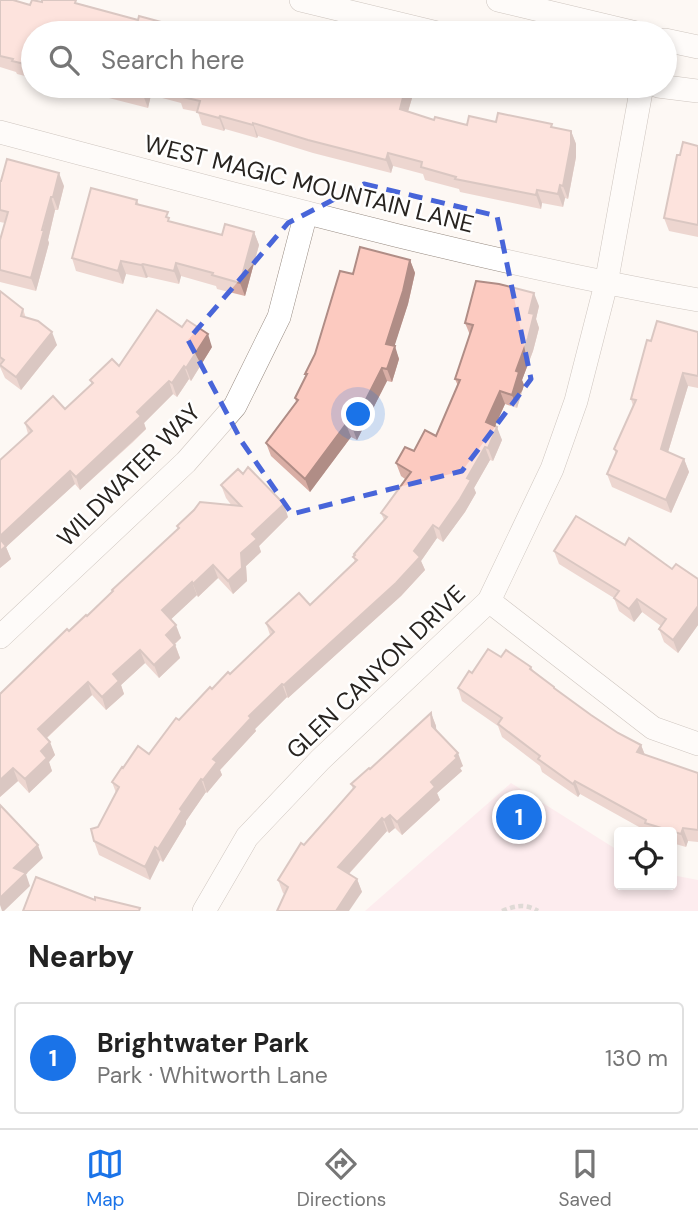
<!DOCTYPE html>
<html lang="en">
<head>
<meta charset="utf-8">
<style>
	:root { --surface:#fff; --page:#f2f2f2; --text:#222; --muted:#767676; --line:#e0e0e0; --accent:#1a73e8 }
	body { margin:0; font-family:"DM Sans",sans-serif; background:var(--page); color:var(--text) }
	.controls { position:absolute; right:21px; bottom:21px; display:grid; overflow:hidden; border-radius:7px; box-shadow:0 4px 10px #0003 }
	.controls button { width:63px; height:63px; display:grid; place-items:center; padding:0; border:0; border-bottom:2px solid var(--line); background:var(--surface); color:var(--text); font:35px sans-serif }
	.you { position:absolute; left:359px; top:415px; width:24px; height:24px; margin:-18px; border:5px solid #fff; border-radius:50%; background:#1a73e8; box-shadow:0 0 0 10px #1a73e833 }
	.badge { display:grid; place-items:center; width:46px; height:46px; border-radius:50%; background:var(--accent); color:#fff; font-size:23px; font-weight:700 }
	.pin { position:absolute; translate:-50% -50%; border:4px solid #fff; box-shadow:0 2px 7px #0006 }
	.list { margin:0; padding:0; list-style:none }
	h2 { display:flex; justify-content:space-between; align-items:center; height:91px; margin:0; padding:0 28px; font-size:30px }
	h2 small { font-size:23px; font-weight:400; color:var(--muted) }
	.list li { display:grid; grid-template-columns:46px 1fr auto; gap:21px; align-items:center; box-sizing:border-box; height:112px; margin:0 14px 14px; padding:0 14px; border:2px solid var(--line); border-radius:7px }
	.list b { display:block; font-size:26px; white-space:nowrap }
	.list p { margin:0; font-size:23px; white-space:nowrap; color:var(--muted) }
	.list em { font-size:23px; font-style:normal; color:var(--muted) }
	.icon { flex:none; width:38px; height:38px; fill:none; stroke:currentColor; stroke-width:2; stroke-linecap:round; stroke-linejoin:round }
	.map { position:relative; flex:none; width:698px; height:911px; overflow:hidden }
	.search { position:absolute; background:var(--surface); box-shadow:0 4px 10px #0003; left:21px; right:21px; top:21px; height:77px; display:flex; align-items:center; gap:18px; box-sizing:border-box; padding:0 24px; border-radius:38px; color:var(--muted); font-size:26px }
	.sheet { height:217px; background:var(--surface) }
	nav { display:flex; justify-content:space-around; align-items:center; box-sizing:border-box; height:98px; border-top:2px solid var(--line); background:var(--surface); font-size:19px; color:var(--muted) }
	nav a { display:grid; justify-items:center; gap:4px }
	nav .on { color:var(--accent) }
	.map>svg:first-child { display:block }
</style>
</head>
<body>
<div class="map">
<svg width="698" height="911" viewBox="0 0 698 911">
	<rect width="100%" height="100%" fill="#fdf8f4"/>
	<polygon fill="#fcdee6" points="511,783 619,851 619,885 672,885 672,875 698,880 698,911 365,911"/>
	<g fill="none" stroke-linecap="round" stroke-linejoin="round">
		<g stroke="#968a80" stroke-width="24">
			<g id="minor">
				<polyline points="301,0 437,33"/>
				<polyline points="498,0 636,33"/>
				<polyline points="665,40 698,47"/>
				<polyline points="658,86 698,91"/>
				<path d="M0,132C231,193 462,258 698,300"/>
				<polyline points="489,601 653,728 698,744"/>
				<polyline points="0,637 186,462 235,406 279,317 306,213"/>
				<polyline points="204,911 247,837 320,760 489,601 552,469 576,401 606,284 642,86"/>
			</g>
		</g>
		<path stroke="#bab5b1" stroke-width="4.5" stroke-dasharray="5 3.5" stroke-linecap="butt" d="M502,911C515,906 524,903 538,911"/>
		<use href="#minor" stroke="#fff" stroke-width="23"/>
	</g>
	<g fill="#d9aea5">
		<polygon points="0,0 30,5 42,2 81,4 138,20 187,29 33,33 33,78 17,74 16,72 0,67"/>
		<polygon points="62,86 407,86 412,98 408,111 434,120 467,125 496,122 553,127 571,131 576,144 576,157 568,199 565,198 563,207 542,203 541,209 460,192 459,189 425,180 423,174 393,166 391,173 313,153 258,136 257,138 225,129 224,131 202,125 198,112 183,109 181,103 151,95 148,108"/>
		<polygon points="698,146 698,237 669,231 664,218 680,155"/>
		<polygon points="0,181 64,186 58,210 55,210 48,240 49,243 36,291 0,282 0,240 5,223 0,222"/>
		<polygon points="137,200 139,205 171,222 222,235 254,232 259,245 245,296 217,289 216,286 181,276 179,284 148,277 146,278 126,274 123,284 76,271 72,258"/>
		<polygon points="410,260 415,273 408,304 394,346 399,359 392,382 387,381 357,440 351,437 310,492 271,456 266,443 296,402 295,398 306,376 305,374 353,274"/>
		<polygon points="0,291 23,309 26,318 57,345 21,390 5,378 0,367"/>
		<polygon points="539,306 536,319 539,328 533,351 522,380 524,385 517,408 505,404 495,426 502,440 493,461 490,460 474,488 476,493 465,512 443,542 437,538 421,561 425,570 401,596 288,698 287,697 255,729 256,731 220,770 222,775 207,793 206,792 186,821 186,824 163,862 160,860 150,880 99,855 94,841 98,827 116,793 112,782 123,768 149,754 179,720 212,689 230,674 270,635 266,623 310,605 355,562 353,557 354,556 354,554 384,520 381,513 405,479 401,476 396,463 436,436 458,386 455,379 470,335 465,323"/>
		<polygon points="698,332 698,388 688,386 668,452 684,459 689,472 671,513 612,487 607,474 616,454 614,449 633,406 631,399 651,341"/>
		<polygon points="212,347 191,381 189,379 177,397 173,394 144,423 146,429 132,443 80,490 75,484 6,547 11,559 0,568 28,434 25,423 65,409 92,384 90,380 119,366"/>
		<polygon points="221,485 288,517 259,546 261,552 246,566 247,581 233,594 218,578 198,597 197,595 171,619 181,638 175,644 180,658 159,678 145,663 121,685 124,694 106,710 92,695 47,738 55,755 49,762 52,771 29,793 18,781 0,797 0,694 69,631 87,616 112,592 112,590 178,529 177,526 232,506 226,498"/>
		<polygon points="625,545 672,569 698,579 698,625 678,653 664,642 659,629 661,626 642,612 634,622 619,611 614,598 559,564 554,551"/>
		<polygon points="501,657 531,667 533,670 554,687 555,690 618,733 641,745 645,755 698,773 698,842 688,841 686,847 672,843 672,832 648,832 580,794 578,797 542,772 540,766 502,737 498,726 462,701 458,688 472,673"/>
		<polygon points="431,713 436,726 436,730 463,766 460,768 462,771 437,793 440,800 402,835 395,828 389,833 387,831 349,874 357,879 362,892 285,895 283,893 278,880 292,859 291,858 353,789 351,784 370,769"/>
	</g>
	<g fill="#b08d86">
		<polygon points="145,86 148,86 151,95 148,108 143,95"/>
		<polygon points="406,86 412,98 405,122 400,109"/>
		<polygon points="220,116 225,129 224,131 219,118"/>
		<polygon points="253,123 258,136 257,138 253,125"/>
		<polygon points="571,131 576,144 576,157 568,199 563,186"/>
		<polygon points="388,153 393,166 391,173 386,160"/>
		<polygon points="59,173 64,186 58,210 53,197"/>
		<polygon points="560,185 565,198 563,207 558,194"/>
		<polygon points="537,190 542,203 541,209 536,195"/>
		<polygon points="51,197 55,210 48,240 49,243 36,291 31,278"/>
		<polygon points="254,232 259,245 245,296 240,283"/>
		<polygon points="410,260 415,273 408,304 391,357 386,344"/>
		<polygon points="121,261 126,274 123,284 118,271"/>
		<polygon points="176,263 181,276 179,284 174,271"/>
		<polygon points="143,264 148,277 146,278 141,265"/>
		<polygon points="534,293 539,306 536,319 539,328 533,351 522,380 524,385 517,408 512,395 516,371"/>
		<polygon points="52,332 57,345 21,390 16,377"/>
		<polygon points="208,334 212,347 191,381 186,368"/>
		<polygon points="395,346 399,359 392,382 387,369"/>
		<polygon points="184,366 189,379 177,397 172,383"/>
		<polygon points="382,368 387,381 357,440 352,427"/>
		<polygon points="683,373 688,386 665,462 661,449"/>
		<polygon points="169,381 173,394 144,423 146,429 80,490 76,477 137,412"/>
		<polygon points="500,391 505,404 491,435 486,422"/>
		<polygon points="346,424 351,437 310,492 305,479"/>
		<polygon points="497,427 502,440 493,461 488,448"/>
		<polygon points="485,447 490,460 474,488 476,493 465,512 443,542 439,529"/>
		<polygon points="684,459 689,472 671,513 666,500"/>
		<polygon points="70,471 75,484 6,547 11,559 0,568 0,536"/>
		<polygon points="284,504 288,517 259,546 261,552 246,566 247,581 233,594 228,581 241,553 252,534"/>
		<polygon points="433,525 437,538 421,561 425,570 401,596 288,698 284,685 414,551"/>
		<polygon points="213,565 218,578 198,597 193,584"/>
		<polygon points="192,582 197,595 167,623 162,610"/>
		<polygon points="637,599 642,612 634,622 629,609"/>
		<polygon points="698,606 698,625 678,653 673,640"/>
		<polygon points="176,625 181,638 170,648 166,635"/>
		<polygon points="175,645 180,658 159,678 154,665"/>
		<polygon points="140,650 145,663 121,685 124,694 106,710 102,697 113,674"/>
		<polygon points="88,682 92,695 42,742 38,729"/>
		<polygon points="282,684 287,697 255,729 256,731 220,770 222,775 207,793 203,780 213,759 249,716"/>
		<polygon points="431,713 436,726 437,739 432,726"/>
		<polygon points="50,742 55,755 49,762 52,771 29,793 25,779 41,751"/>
		<polygon points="641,745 646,758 637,752"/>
		<polygon points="458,753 463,766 460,768 462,771 437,793 440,800 402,835 397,822 431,782"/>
		<polygon points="13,768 18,781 0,797 0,780"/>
		<polygon points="201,779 206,792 186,821 186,824 163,862 158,849 180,809"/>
		<polygon points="575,781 580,794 578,797 573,784"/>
		<polygon points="390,815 395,828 389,833 384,820"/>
		<polygon points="382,818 387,831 343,880 338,867"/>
		<polygon points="683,828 688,841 686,847 681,834"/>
		<polygon points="38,845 43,858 26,874 30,886 4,911 2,911 0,905 0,898 14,868"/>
		<polygon points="155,847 160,860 150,880 145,867"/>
		<polygon points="357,879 362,892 349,911 336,911"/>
	</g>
	<g fill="#fccac0" stroke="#b08d86" stroke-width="2">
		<polygon points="0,0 13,0 30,5 32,0 42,2 42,0 76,0 75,3 138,20 139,16 187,29 186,33 33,33 33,66 12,61 13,59 0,56"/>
		<polygon points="108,86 145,86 143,95"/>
		<polygon points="161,86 406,86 400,109 434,120 435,117 467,125 469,116 496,122 498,113 552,124 551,127 571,131 571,144 563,186 560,185 558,194 537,190 536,195 455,179 456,177 421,167 422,162 388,153 386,160 308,140 253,123 253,125 220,116 219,118 197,112 200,101 178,96 180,91"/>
		<polygon points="683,142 698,146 698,225 664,218 677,155 680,155"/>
		<polygon points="7,159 59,173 53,197 51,197 42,230 44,230 31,278 0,270 0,240 8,212 0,210 0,181 1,181"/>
		<polygon points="91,188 137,200 136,204 168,212 166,217 169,218 168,221 222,235 225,224 254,232 240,283 212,275 213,273 176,263 174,271 143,264 141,265 121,261 118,271 72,258"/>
		<polygon points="360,247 410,260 403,291 386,344 395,346 387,369 382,368 352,427 346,424 305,479 266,443 298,400 295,398 307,374 305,374 315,354 340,271 353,274"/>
		<polygon points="476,281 499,284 534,293 529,313 534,314 528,338 516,371 519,372 512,395 500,391 486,422 497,427 488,448 485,447 467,478 471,480 460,499 439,529 433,525 414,551 420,557 396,583 284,685 282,684 249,716 251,718 213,759 217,762 203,780 201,779 180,809 182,811 158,849 155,847 145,867 94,841 91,829 98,827 119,787 112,782 122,767 123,768 138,746 149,754 176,718 179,720 210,687 212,689 228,672 230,674 274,632 266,623 299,593 310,605 357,560 353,557 355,555 354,554 387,517 381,513 411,472 396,463 405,447 414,451 425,430 436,436 460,380 455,379 473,325 465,323"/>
		<polygon points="0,291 23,309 21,316 38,321 52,332 16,377 0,365 4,360 0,357"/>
		<polygon points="157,310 182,327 187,320 208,334 186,368 184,366 172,383 169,381 137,412 141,416 76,477 70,471 0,536 0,460 32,431 25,423 53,396 65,409 93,383 90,380 112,359 119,366"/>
		<polygon points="657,321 698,332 698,376 683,373 661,449 684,459 666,500 607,474 617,451 614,449 636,400 631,399 647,340 651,341"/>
		<polygon points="248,467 284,504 252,534 257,539 241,553 242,568 228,581 213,565 193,584 192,582 162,610 176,625 166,635 175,645 154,665 140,650 113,674 119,681 102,697 88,682 38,729 50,742 41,751 47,758 25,779 13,768 0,780 0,694 67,629 69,631 86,615 87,616 113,591 112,590 179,528 177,526 194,510 200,502 241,506 221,485 238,469 243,474"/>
		<polygon points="576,516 625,545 629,538 672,569 676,564 698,579 698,606 673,640 659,629 666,619 637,599 629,609 614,598 619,591 554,551"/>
		<polygon points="0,539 6,546 0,551"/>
		<polygon points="488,649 501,657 506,650 531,667 530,669 554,687 554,688 591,715 618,733 641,745 637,752 698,773 698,830 683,828 681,834 645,823 646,820 575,781 573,784 538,759 540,756 498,724 502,718 458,688 469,671 472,673"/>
		<polygon points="431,713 432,726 458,753 455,756 457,758 431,782 435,787 397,822 390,815 384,820 382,818 338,867 357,879 336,911 277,911 288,887 278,880 301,843 304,845 355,787 351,784 369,768 370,769"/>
		<polygon points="0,805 38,845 14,868 26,873 0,898"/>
		<polygon points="36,877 95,900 95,897 140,908 139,911 23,911"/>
	</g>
	<path d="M0 0H698V911H0ZM364,184L497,216L531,379L462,471L292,514L242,442L188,340L288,223Z" fill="#fdf8f4" fill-opacity=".55" fill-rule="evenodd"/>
	<path fill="none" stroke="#4865d9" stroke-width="5" stroke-dasharray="14 9" stroke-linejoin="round" d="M364,184L497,216L531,379L462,471L292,514L242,442L188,340L288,223Z"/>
	<g text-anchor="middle" stroke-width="5" stroke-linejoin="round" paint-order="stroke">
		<g font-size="24" fill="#282420" stroke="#fff">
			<text transform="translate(309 184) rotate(14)" y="8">WEST MAGIC MOUNTAIN LANE</text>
			<text transform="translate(129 475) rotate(-45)" y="8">WILDWATER WAY</text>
			<text transform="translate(376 672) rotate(-44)" y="8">GLEN CANYON DRIVE</text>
		</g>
	</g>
</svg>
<div class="controls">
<button><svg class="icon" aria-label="locate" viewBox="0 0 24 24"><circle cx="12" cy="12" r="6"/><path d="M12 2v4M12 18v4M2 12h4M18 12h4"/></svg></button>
</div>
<div class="you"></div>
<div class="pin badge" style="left:519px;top:817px">1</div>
<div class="search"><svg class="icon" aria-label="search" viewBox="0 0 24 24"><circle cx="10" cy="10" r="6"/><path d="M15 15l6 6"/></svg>Search here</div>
</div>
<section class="sheet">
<h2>Nearby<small></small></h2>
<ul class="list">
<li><span class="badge">1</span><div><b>Brightwater Park</b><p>Park · Whitworth Lane</p></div><em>130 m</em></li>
</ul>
</section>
<nav>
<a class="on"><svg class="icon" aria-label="map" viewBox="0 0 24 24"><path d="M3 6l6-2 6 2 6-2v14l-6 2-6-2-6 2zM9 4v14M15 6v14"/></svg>Map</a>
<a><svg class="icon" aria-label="directions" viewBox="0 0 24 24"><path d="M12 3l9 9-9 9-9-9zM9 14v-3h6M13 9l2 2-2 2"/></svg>Directions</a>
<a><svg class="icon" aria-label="saved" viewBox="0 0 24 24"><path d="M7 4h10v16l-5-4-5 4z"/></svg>Saved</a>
</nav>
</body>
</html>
